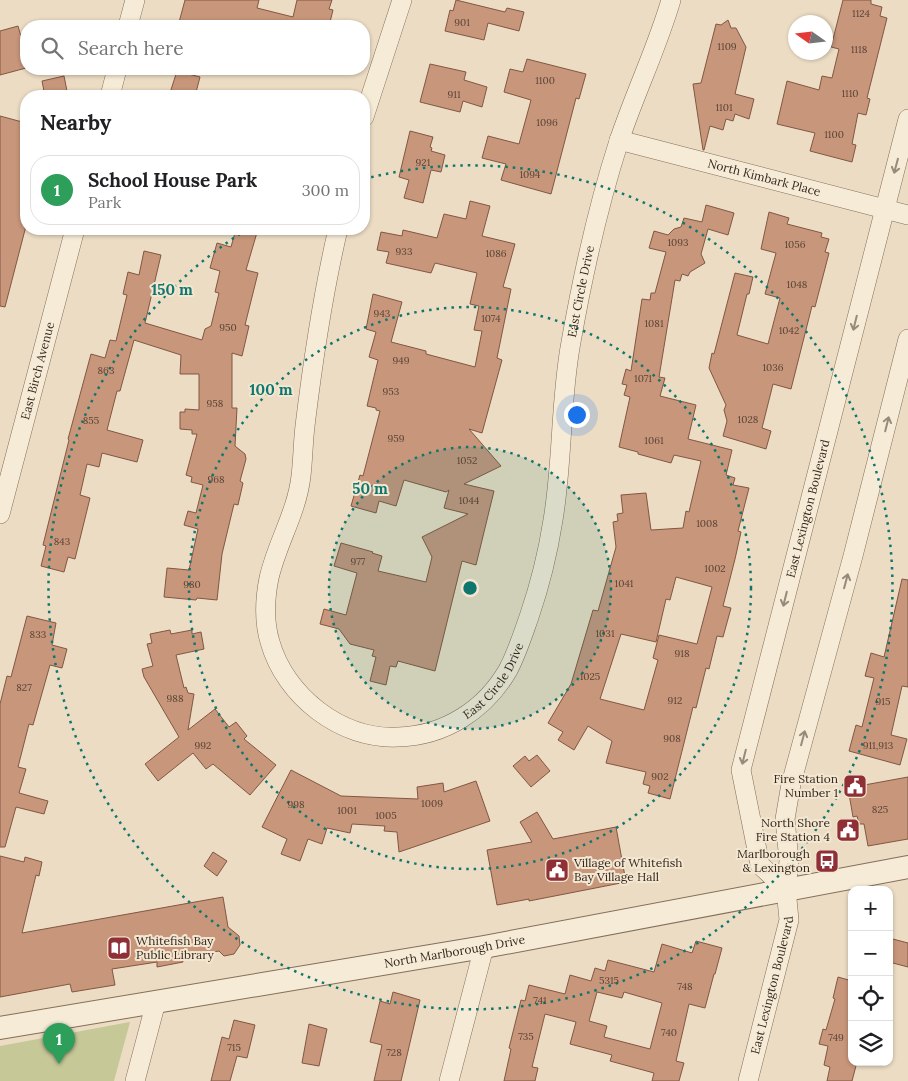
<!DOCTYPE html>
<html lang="en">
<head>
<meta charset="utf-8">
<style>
	:root { --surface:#fff; --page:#f2f2f2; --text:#202124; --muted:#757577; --line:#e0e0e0; --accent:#8f2f36 }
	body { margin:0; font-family:Lora,serif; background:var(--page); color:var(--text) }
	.controls { position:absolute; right:15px; bottom:15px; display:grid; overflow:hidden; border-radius:10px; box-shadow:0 1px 4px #0004 }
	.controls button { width:45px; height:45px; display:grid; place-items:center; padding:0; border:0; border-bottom:1px solid var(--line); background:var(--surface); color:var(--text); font:25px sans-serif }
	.compass { position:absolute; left:788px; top:15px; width:45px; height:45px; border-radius:50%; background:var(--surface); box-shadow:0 1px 4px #0004; rotate:284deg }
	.you { position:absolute; left:576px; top:414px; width:18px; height:18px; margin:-12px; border:4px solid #fff; border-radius:50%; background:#1a73e8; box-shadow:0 0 0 8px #1a73e833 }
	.badge { display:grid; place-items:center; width:32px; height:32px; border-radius:50%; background:var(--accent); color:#fff; font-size:16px; font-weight:700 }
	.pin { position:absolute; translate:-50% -41px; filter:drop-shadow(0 1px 2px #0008) }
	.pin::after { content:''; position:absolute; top:26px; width:18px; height:15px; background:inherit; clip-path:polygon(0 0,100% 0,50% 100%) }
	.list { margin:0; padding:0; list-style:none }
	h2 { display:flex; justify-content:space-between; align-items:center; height:65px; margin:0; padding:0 20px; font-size:21px }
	h2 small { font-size:16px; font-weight:400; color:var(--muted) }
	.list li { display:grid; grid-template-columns:32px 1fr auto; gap:15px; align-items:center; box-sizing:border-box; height:70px; margin:0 10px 10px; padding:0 10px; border:1px solid var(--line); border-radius:20px }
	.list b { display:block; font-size:19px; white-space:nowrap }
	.list p { margin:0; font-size:16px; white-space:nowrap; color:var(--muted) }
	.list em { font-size:16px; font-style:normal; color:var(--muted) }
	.icon { flex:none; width:28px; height:28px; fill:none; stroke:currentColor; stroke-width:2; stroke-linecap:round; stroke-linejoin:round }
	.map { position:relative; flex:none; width:908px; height:1081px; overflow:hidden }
	.search { position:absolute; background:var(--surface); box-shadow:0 1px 4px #0004; left:20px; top:20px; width:350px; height:55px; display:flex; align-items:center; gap:12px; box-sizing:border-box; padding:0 18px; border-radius:20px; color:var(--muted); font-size:19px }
	.panel { position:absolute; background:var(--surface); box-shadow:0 1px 4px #0004; left:20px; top:90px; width:350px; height:145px; border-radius:20px }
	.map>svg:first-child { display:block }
</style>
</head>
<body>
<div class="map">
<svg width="908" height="1081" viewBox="0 0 908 1081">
	<rect width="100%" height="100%" fill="#ebdcc3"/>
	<polygon fill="#c6c898" points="130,1022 114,1081 0,1081 0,1046"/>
	<g fill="#c7967b" stroke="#825742" fill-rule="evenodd">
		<polygon points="185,0 259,0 257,8 293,17 297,0 332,0 329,9 333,10 329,26 178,26"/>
		<polygon points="456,0 505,12 507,8 524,12 519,31 488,23 484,40 445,31 450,10 453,11"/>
		<polygon points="843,0 871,0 871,4 882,7 880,16 887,18 867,98 870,99 866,115 858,113 852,144 856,145 852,162 810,151 815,133 777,124 787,81 819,90 822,76 832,78 839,49 831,47"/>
		<polygon points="728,20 731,28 736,28 746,47 735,94 754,99 749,119 735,114 733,121 726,119 723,130 710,126 704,150 703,150 693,84 701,83 716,24 721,25"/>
		<polygon points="18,26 26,54 26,68 0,75 0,31"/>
		<polygon points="527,59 586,74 579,99 576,98 551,194 501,180 506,164 482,158 488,136 519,144 531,100 504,92 510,69 523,72"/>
		<polygon points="430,64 466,72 464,80 487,87 482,107 463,101 460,112 420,102"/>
		<polygon points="177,71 200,77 195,96 169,96"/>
		<polygon points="64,76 68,96 45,96 42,81"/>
		<polygon points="0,116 26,123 26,226 5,307 0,306"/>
		<polygon points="410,131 433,137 430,147 432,148 431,151 445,155 441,172 431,170 423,203 404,198 409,180 399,177"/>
		<polygon points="470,201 490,206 482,236 515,244 503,287 511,289 497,358 502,360 482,433 469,429 501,466 464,484 494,491 476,565 462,561 435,671 398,661 396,667 390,666 386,685 370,681 376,657 372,656 374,650 350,644 339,629 320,624 324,609 346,615 357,573 334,566 341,543 373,552 372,553 382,556 378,571 426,582 432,557 422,537 468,514 444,508 449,490 446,492 404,480 396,506 379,501 376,513 351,506 360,475 363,476 380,411 376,410 376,408 367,406 378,360 369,357 376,332 366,329 373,294 402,302 391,342 426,351 426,354 475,367 482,331 474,330 479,306 470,304 477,273 435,263 431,273 386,263 389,252 377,250 381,232 402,236 403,230 437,238 444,214 466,219"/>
		<path d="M706,205L734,213L728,235L708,229L701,254L705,263L690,272L688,276L682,274L680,281L675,280L659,377L665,378L660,396L696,405L688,439L732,450L726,475L735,478L733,485L749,488L738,531L741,532L735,559L723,606L731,608L723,637L717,636L709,669L706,668L696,708L693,707L670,799L648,793L650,786L643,784L646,772L606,763L612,741L588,726L574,750L558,740L563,732L548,723L571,684L593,610L598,611L616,547L613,522L618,521L617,514L623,513L621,495L646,493L651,530L683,528L686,511L689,512L701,461L674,455L671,463L638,454V452L619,447L630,397L624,395L627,385L622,384L626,369L631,371L642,299L650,300L651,293H655L666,252L649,248L654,231L668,235L674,229L681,227L684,218L702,222ZM676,577L712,587L697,644L659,635L653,658L658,660L644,710L600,699L621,634L656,642L666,599L670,600Z"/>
		<polygon points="769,212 789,218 787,224 822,233 821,237 829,239 825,252 829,253 815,307 812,306 791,389 773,384 762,428 771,431 766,449 723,436 727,421 724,410 726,405 709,368 712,353 714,354 735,273 753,277 749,294 747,294 737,335 768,344 780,298 765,294 776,253 761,249"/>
		<polygon points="236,229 258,229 246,270 258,273 245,325 249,326 242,356 232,353 232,408 237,408 235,446 245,454 246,459 240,481 243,483 238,505 234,504 222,554 217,600 197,598 196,600 164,597 167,568 189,570 198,529 184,525 188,511 196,513 203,485 191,482 192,477 186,475 197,434 192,434 192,430 180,429 180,412 185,412 185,409 199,410 199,374 180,374 181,355 134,340 120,391 117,391 107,430 143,440 137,462 102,453 99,467 87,464 80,495 90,498 75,559 68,557 64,572 41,566 46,546 43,545 69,440 68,439 91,354 105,358 110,340 116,341 127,295 123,294 128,272 139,275 144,251 161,255 145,323 202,340 205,329 211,326 219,293 215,292 220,271 210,268 217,243 231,247"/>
		<polygon points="902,579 908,580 908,687 902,686 891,735 907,739 900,765 849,751 856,725 862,727 874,678 865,676 871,653 884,657"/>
		<polygon points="27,616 56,623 52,645 67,649 62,668 50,665 33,725 29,724 18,767 26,769 19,793 48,801 44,814 16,807 5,847 0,847 0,704 7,676 11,677"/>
		<polygon points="170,630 171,634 192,630 192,634 201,632 204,649 176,655 184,688 186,687 188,693 194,694 188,730 215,709 229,727 236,722 247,736 244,739 276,765 250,795 213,764 206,769 193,753 158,781 145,764 179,737 144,677 142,669 153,666 147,644 152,643 150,634"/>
		<polygon points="537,755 550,771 531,787 513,766 525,756 529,761"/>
		<polygon points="291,770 341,796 418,799 417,787 443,783 444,792 476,781 490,821 399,852 397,832 384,831 385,826 352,824 350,833 327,828 322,844 308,839 300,861 281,854 287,839 262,827"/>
		<polygon points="908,777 908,839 868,846 864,824 859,824 857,816 853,817 848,788"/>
		<polygon points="537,812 553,839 616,827 626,882 529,901 529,899 497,905 487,850 532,842 520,822"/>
		<polygon points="213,852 227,861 217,876 204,866"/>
		<polygon points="0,856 24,862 25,857 42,862 39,876 36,875 22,933 223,897 228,927 239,936 240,945 234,954 224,956 219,951 182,957 183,962 157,967 157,962 112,969 115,985 72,992 70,984 0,997"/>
		<polygon points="889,938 908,943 908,967 889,962"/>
		<path d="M696,941L722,948L715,974H714L705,1008L689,1004L676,1061L684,1063L679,1081H652L654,1073L610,1061L612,1055L570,1044L576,1022L545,1014L532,1067L538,1068L535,1081H504L511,1049L509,1048L521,1000L525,1001L529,985L565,994L570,975L591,981L595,968L605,971L608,960L654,972L662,944L692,953ZM597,992L622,998L624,992L662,1003L650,1049L604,1037L607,1026L589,1021Z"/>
		<polygon points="838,977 852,981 852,1062 857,1062 852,1081 827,1081 830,1067 824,1065 828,1046 819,1044 823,1029 826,1030 835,999 833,998"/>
		<polygon points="393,992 420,1000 401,1081 374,1081 382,1045 370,1042 380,1001 390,1004"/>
		<polygon points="234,1020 255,1025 247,1058 237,1056 230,1081 211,1081 222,1037 229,1039"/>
		<polygon points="309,1024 327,1029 319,1066 302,1063"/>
	</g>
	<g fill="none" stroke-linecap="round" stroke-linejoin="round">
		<g stroke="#846e5b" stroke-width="20">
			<g id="minor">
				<polyline points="128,26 135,0"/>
				<polyline points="110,96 117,69"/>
				<polyline points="364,117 402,0"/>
				<path id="s1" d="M619,140L908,215"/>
				<path id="s2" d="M338,229C323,293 313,360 305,426C303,443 303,459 301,476C297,512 277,543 269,578C265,598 264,622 270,642C285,696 341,740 398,737C444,736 485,710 508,670C517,653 523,634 529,617C540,585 548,552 553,520C563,461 560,401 571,342C583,274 598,206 619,141C635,93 657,48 671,0"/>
				<path id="s3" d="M0,514L75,229"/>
				<path id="s4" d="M786,889L760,865L741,770L908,119"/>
				<polyline points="135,1081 156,1002"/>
				<polyline points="449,1081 484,947"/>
				<path id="s5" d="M748,1081L789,920L786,889L789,861L785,819L791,784L853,556L908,339"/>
			</g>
		</g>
		<g stroke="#846e5b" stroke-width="24">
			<g id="tertiary">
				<path id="s6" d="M0,1028L484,947L908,867"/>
			</g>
		</g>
		<use href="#minor" stroke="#f6ebd6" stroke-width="19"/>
		<use href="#tertiary" stroke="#f6ebd6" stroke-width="22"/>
	</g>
	<defs><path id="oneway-shaft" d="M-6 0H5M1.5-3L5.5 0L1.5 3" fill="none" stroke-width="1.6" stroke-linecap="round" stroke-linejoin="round" transform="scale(1.25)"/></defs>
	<g stroke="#968a7a">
		<use href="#oneway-shaft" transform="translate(896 166) rotate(105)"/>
		<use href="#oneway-shaft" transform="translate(855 323) rotate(104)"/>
		<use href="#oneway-shaft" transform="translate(887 424) rotate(-76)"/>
		<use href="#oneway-shaft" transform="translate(846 581) rotate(-75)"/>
		<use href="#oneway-shaft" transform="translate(785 599) rotate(104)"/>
		<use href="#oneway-shaft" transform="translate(803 738) rotate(-75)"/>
		<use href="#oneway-shaft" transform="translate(744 757) rotate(104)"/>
	</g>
	<circle cx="470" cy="588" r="141" fill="#0f766e" fill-opacity=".12"/>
	<g fill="none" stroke="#0f766e" stroke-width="2.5" stroke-dasharray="2.5 5">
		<circle cx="470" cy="588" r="141"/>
		<circle cx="470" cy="588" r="281"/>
		<path d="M364 179A422 422 0 1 1 246 230"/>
	</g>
	<defs>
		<g id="civic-square" transform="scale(1.25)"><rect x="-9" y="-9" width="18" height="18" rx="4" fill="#8f2f36" stroke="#f3e7d2"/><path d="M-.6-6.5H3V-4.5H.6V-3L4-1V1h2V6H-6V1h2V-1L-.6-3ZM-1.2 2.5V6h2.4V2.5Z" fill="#fff"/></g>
		<g id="bus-square" transform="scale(1.25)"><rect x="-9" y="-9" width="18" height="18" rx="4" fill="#8f2f36" stroke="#f3e7d2"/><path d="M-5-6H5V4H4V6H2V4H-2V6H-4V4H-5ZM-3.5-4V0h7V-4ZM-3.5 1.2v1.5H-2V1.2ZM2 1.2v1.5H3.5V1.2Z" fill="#fff"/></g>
		<g id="library-square" transform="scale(1.25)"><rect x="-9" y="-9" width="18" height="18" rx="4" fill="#8f2f36" stroke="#f3e7d2"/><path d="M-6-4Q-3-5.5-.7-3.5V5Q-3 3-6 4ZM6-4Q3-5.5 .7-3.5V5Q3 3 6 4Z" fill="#fff"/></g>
	</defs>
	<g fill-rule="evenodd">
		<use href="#civic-square" x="855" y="786"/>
		<use href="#civic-square" x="848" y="830"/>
		<use href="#bus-square" x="827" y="861"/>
		<use href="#civic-square" x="557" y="870"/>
		<use href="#library-square" x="119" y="948"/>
	</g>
	<g text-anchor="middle" stroke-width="4" stroke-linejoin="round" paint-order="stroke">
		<g font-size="10" fill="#5a4435">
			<text x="861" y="17">1124</text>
			<text x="462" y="26">901</text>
			<text x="727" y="50">1109</text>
			<text x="859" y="53">1118</text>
			<text x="545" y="84">1100</text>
			<text x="850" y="97">1110</text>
			<text x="454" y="98">911</text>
			<text x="724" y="111">1101</text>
			<text x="547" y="126">1096</text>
			<text x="834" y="138">1100</text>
			<text x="423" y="166">921</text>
			<text x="530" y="178">1094</text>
			<text x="678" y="246">1093</text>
			<text x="795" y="248">1056</text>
			<text x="404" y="255">933</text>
			<text x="496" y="257">1086</text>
			<text x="797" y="288">1048</text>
			<text x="382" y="317">943</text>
			<text x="491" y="322">1074</text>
			<text x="654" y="327">1081</text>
			<text x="228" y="331">950</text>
			<text x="789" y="334">1042</text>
			<text x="401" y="364">949</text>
			<text x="773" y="371">1036</text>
			<text x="106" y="374">863</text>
			<text x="643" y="382">1071</text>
			<text x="391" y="395">953</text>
			<text x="215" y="407">958</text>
			<text x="748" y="423">1028</text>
			<text x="91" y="424">855</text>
			<text x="396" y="442">959</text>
			<text x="654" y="444">1061</text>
			<text x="467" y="464">1052</text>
			<text x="216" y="483">968</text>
			<text x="469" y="504">1044</text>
			<text x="707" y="527">1008</text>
			<text x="62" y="545">843</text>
			<text x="358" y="565">977</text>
			<text x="715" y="572">1002</text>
			<text x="624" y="587">1041</text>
			<text x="192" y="588">980</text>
			<text x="605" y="637">1031</text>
			<text x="38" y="638">833</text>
			<text x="682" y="657">918</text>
			<text x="590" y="680">1025</text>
			<text x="24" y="691">827</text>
			<text x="175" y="702">988</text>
			<text x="675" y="704">912</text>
			<text x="883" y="705">915</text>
			<text x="672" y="742">908</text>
			<text x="203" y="749">992</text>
			<text x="878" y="749">911,913</text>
			<text x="660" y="780">902</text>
			<text x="432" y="807">1009</text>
			<text x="296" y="808">998</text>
			<text x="880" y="813">825</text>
			<text x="347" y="814">1001</text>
			<text x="386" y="819">1005</text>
			<text x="609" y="984">5315</text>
			<text x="685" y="990">748</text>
			<text x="540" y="1004">741</text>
			<text x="669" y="1036">740</text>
			<text x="526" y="1040">735</text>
			<text x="836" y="1041">749</text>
			<text x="234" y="1051">715</text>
			<text x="394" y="1056">728</text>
		</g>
		<g font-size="12" fill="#35281e" stroke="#f3e7d2">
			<text dy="4" stroke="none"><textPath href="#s1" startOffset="150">North Kimbark Place</textPath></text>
			<text dy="4" stroke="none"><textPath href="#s2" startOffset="1115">East Circle Drive</textPath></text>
			<text dy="4" stroke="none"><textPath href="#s3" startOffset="148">East Birch Avenue</textPath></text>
			<text dy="4" stroke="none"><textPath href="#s4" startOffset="402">East Lexington Boulevard</textPath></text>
			<text dy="4" stroke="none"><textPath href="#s2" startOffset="710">East Circle Drive</textPath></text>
			<text dy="4" stroke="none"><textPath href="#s6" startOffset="461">North Marlborough Drive</textPath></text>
			<text dy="4" stroke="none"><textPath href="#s5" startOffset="99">East Lexington Boulevard</textPath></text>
		</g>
		<g font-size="12" fill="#35281e" stroke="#f3e7d2" text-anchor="end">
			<text x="838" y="783">Fire Station<tspan x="838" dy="14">Number 1</tspan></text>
			<text x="830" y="827">North Shore<tspan x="830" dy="14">Fire Station 4</tspan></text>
			<text x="810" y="858">Marlborough<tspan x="810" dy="14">&amp; Lexington</tspan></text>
			<text x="574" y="867" text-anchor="start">Village of Whitefish<tspan x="574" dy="14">Bay Village Hall</tspan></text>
			<text x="136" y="945" text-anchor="start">Whitefish Bay<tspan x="136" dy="14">Public Library</tspan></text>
		</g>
	</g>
	<circle cx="470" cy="588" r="8" fill="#0f766e" stroke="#f3e7d2" stroke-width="2.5"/>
	<g font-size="15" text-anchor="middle" font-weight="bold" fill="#0f766e" stroke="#f3e7d2" stroke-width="4" stroke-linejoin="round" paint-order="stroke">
		<text x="172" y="295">150 m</text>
		<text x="271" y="395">100 m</text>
		<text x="370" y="494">50 m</text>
	</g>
</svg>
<div class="controls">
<button>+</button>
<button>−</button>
<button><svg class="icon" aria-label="locate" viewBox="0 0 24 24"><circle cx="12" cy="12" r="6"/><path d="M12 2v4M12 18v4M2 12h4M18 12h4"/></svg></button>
<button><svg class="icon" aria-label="layers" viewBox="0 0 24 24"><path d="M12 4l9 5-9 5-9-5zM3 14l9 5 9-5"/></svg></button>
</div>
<svg class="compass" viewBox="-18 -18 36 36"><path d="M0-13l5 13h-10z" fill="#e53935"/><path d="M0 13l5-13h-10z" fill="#757577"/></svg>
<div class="you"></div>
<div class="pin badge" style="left:59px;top:1064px;background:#2e9e5b">1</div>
<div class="search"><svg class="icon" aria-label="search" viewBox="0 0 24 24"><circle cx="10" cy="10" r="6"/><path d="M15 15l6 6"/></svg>Search here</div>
<section class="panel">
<h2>Nearby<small></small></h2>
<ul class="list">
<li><span class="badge" style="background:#2e9e5b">1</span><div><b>School House Park</b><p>Park</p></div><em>300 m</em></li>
</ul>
</section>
</div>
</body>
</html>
